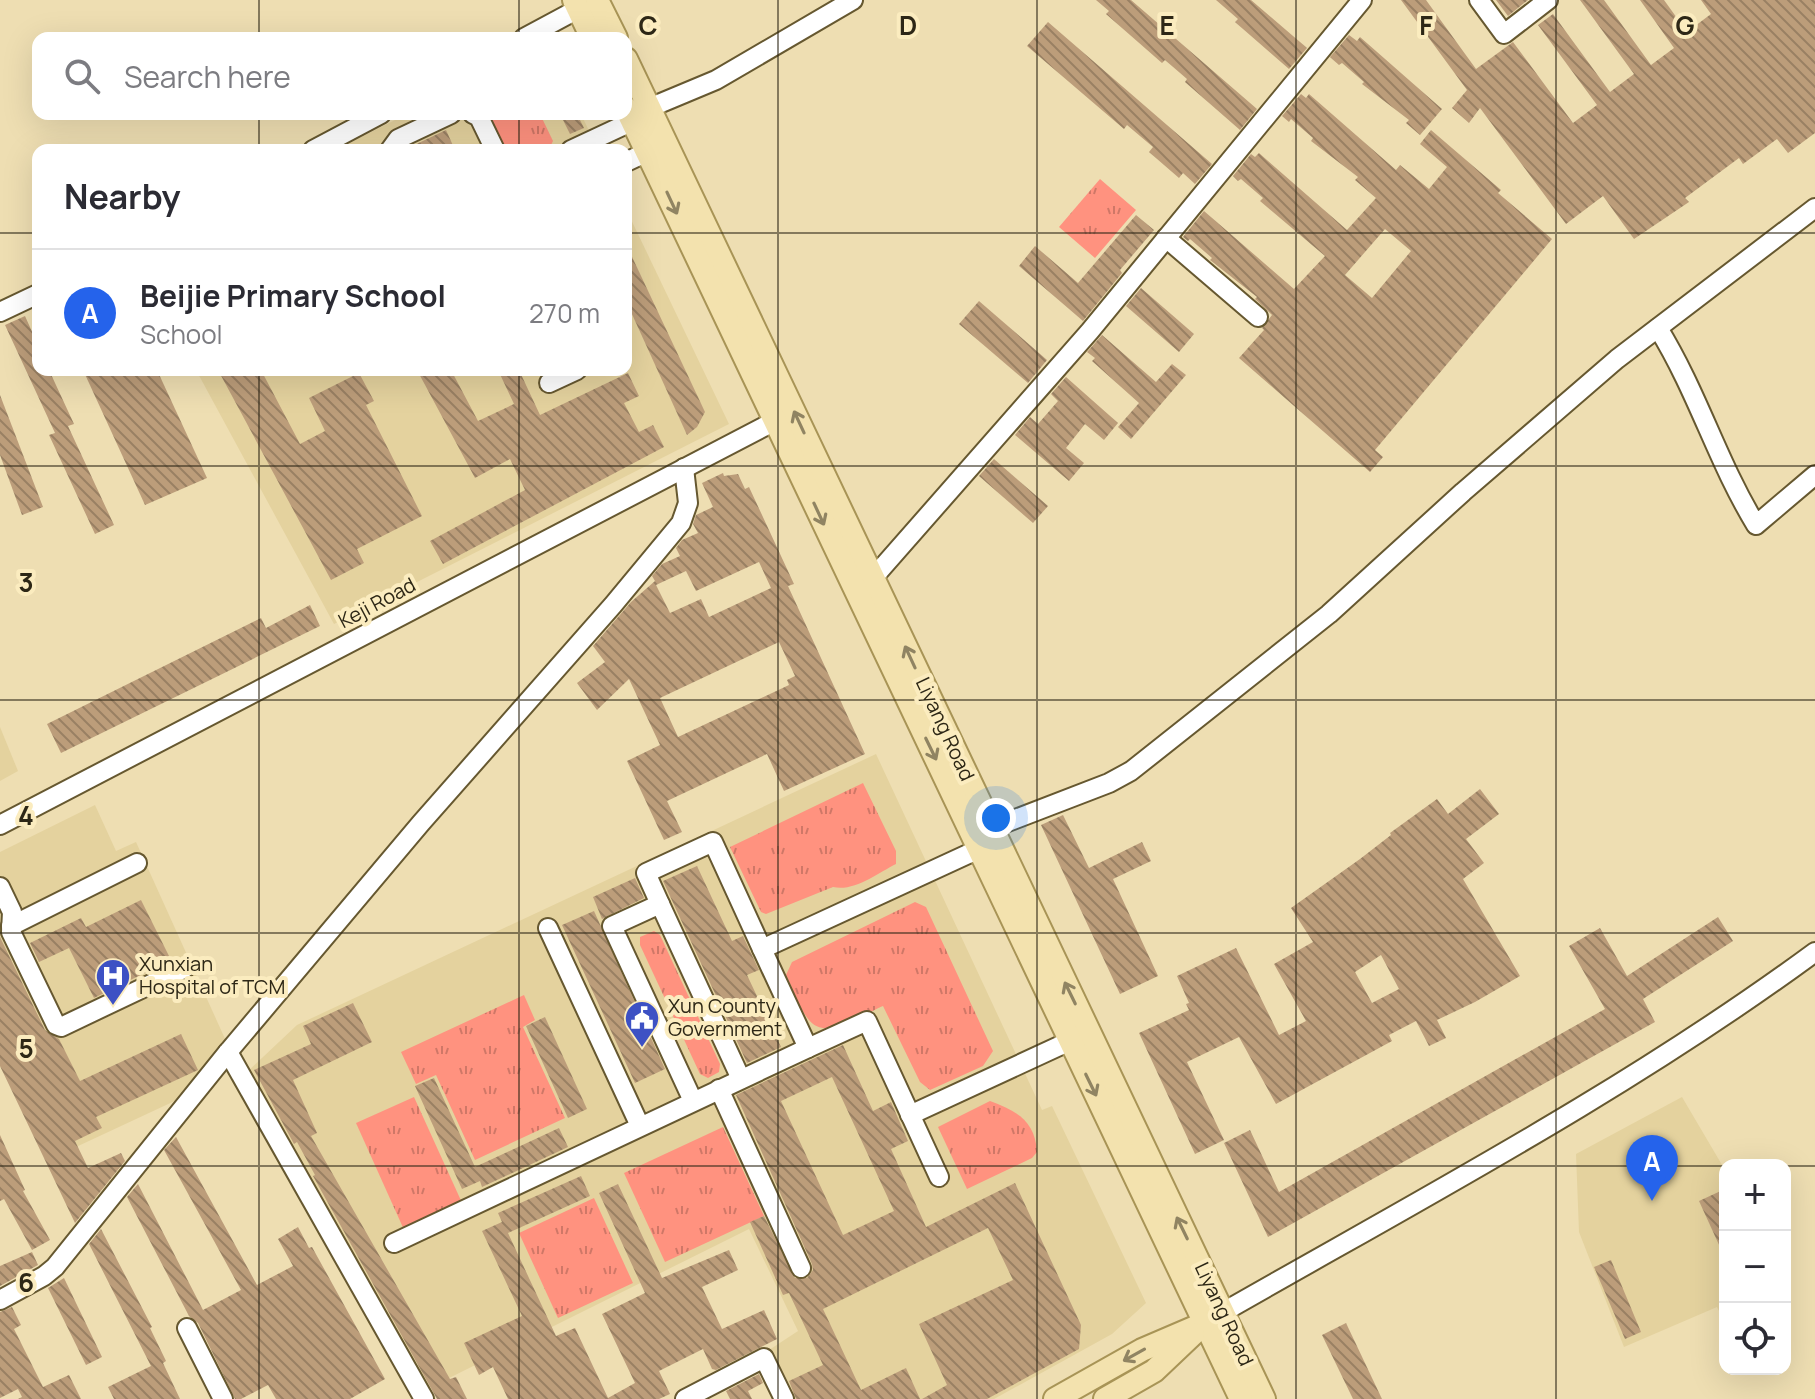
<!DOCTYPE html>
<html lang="en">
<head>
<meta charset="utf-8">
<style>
	:root { --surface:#fff; --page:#f7f7f7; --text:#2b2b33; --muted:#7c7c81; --line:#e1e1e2; --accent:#2563eb }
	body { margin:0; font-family:Manrope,sans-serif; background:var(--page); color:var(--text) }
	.controls { position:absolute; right:24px; bottom:24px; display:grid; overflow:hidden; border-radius:16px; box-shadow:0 8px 32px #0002 }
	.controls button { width:72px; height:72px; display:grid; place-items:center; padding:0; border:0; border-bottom:2px solid var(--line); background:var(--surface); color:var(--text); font:40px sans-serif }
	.you { position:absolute; left:996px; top:818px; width:28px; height:28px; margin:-20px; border:6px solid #fff; border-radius:50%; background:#1a73e8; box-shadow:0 0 0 12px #1a73e833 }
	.badge { display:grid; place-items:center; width:52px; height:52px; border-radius:50%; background:var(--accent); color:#fff; font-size:26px; font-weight:700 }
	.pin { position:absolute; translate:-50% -66px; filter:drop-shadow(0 2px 4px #0008) }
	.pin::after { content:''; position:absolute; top:42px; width:28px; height:24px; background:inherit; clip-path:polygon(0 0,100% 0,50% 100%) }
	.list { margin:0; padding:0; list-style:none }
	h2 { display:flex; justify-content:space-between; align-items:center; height:104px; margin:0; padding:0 32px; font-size:34px }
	h2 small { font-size:26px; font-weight:400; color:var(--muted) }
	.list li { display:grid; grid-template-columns:52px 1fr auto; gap:24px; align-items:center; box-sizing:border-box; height:128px; padding:0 32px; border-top:2px solid var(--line) }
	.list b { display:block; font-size:30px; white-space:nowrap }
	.list p { margin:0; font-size:26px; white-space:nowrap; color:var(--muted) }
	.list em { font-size:26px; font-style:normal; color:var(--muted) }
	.icon { flex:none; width:44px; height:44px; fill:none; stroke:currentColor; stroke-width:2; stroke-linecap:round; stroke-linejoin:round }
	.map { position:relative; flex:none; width:1815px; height:1399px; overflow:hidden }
	.search { position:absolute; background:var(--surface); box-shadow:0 8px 32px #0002; left:32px; top:32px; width:600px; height:88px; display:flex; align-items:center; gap:20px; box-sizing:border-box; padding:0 28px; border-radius:16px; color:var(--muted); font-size:30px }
	.panel { position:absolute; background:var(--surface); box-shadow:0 8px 32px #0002; left:32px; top:144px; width:600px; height:232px; border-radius:16px }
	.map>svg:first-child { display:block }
</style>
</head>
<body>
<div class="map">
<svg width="1815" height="1399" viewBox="0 0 1815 1399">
	<defs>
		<pattern id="grass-tufts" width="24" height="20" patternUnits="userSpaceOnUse" patternTransform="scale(2)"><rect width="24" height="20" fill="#ff927f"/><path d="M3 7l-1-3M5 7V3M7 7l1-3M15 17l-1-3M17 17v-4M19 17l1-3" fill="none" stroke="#cf7767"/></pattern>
		<pattern id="building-back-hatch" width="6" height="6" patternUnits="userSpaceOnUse" patternTransform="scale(2)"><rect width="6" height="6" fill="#bc9d7a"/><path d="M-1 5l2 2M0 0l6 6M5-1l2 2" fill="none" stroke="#998063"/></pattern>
	</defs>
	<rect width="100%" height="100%" fill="#eedeb2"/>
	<g fill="#e4d29e">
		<polygon points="407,114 581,114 598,150 335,150"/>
		<polygon points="626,209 729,424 334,624 196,370 626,370"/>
		<polygon points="0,727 18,771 0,781"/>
		<polygon points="876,754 1042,1110 1052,1106 1146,1303 1112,1334 994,1399 790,1399 766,1352 798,1331 749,1229 429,1388 246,1073 297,1025"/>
		<polygon points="95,805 116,851 136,842 226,1041 179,1099 61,1154 0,973 0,852"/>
		<polygon points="1682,1097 1725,1170 1725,1323 1717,1307 1624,1347 1579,1232 1576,1154"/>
	</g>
	<g fill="url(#grass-tufts)">
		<polygon points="491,114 540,114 553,141 551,145 539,150 503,150 487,118"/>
		<polygon points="1100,179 1136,210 1095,258 1059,227"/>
		<path d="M863,783L896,851V864C878,873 854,892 833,887L766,914L761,912L730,847Z"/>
		<path d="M915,902L926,907L993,1051L983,1066L930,1090L920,1082L883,1006C864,1014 826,1042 809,1020C799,1008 793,989 786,975L792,962Z"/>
		<polygon points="654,931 660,935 720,1064 719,1072 708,1078 700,1074 640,945 640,937"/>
		<polygon points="524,995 535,1020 523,1027 565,1118 475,1160 436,1075 416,1084 401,1052"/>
		<polygon points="414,1097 463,1205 405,1232 356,1123"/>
		<path d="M990,1101C1016,1111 1035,1120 1037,1152L1032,1158L967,1189L938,1127Z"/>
		<polygon points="723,1127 764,1216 665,1262 624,1173"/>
		<polygon points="594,1198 633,1283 558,1318 519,1233"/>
	</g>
	<g fill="url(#building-back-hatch)" fill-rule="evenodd">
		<polygon points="1096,0 1131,0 1257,109 1240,130 1185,82 1187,79 1165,60 1162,63 1106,14 1109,11"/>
		<polygon points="1216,0 1251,0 1307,48 1289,69 1235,22 1238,19"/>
		<polygon points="1401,0 1426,0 1476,69 1513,42 1573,123 1597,105 1538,25 1553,14 1610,92 1634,74 1580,0 1604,0 1651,65 1674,48 1640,0 1664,0 1687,32 1711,14 1701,0 1815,0 1815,133 1788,153 1777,139 1743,164 1739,158 1685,198 1689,202 1634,239 1603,196 1566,224 1480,108 1469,123 1452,108 1467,90"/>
		<polygon points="1496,0 1528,0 1508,16"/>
		<polygon points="1048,22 1212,164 1195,184 1183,173 1179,178 1149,152 1153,147 1127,125 1124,129 1027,46"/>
		<polygon points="1349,35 1357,41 1360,37 1442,109 1420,135 1406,123 1409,120 1362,84 1364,82 1342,63 1339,65 1330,57"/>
		<path d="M1301,94L1306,98L1309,94L1396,170L1400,165L1429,189L1447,167L1420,144L1431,130L1501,190L1498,193L1552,239L1375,450L1383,457L1370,472L1239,358L1264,330L1262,328L1272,315L1255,299L1257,297L1210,260L1212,258L1190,239L1188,241L1183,237L1204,211L1294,289L1325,256L1260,201L1263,198L1241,179L1238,181L1233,176L1251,154L1255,157L1259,153L1347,230L1376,198L1355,180L1358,177L1311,141L1313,138L1291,119L1289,122L1282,116ZM1385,229L1411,251L1372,298L1345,275Z"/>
		<polygon points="560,114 577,114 584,128 570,134"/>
		<polygon points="446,130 455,150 405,150 406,149"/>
		<polygon points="1136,215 1154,230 1120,270 1122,273 1083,321 1019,266 1035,246 1078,283"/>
		<polygon points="626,244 705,412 697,427 687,435 626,301"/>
		<polygon points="1141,288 1194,334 1179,352 1126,306"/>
		<polygon points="979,301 1047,360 1028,383 959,324"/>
		<polygon points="25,316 38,345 38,370 49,370 74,424 68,426 114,525 95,534 49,435 55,433 5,325"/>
		<polygon points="1102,335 1156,382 1172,364 1186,375 1131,439 1118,427 1139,403 1092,361 1095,358 1087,352"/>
		<polygon points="83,370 157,370 207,478 145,505"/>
		<polygon points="218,370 261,370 300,444 325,431 309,398 359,373 374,401 366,405 422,516 357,549 364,563 331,580"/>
		<polygon points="417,370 451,370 478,421 514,404 498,370 519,370 540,415 628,373 639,396 624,403 639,432 653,425 664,447 443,564 430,541 525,490 510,459 475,478"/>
		<polygon points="1066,377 1118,423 1104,440 1085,424 1066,448 1084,463 1069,481 1015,435 1030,417 1038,424 1058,401 1051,394"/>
		<polygon points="0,395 43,507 22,515 0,455"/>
		<polygon points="994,459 1048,506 1033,523 979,476"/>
		<path d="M723,473L724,476L738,474L745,489L749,487L794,584L788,586L865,754L784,791L767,754L667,801L682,832L664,840L627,761L660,745L629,679L597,710L577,683L605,662L593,646L631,602L655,581L652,576L662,564L680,556L676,548L682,540L698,533L693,524L696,515L713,507L702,483ZM759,562L771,588L709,617L701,599L670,613L656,585L686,571L696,591ZM779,642L795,676L787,680L789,685L678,737L660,698Z"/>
		<polygon points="310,605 320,626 61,753 47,724 261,618 266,628"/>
		<path d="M1480,789L1499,814L1466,839L1484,863L1463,879L1520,976L1475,1002L1437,1020L1446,1038L1429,1046L1416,1021L1389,1035L1392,1041L1276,1104L1239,1037L1187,1062L1224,1140L1195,1154L1139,1033L1189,1010L1186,1004L1189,1003L1177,976L1236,948L1279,1035L1306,1021L1274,964L1313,942L1291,908L1360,859L1391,835L1390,833L1437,799L1448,814ZM1381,955L1399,989L1372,1003L1355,972Z"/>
		<polygon points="1063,815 1089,868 1142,842 1151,861 1113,879 1158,976 1120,994 1041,825"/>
		<polygon points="697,866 732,941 743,936 759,970 747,975 781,1047 747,1063 663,881"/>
		<polygon points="635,878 644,898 602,919 593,897"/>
		<polygon points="141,900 171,960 94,998 69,948 39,962 30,943 81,918 86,927"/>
		<polygon points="594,911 665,1069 635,1083 562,925"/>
		<polygon points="1718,917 1733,941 1643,999 1655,1022 1268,1237 1224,1143 1250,1130 1279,1192 1605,1009 1569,946 1600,928 1627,976"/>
		<polygon points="0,937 45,1030 59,1039 80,1081 181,1034 198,1070 96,1117 102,1128 75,1141 88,1168 121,1153 125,1161 75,1223 0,1066"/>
		<polygon points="353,1003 372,1042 293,1080 317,1133 311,1136 450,1379 456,1377 467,1399 437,1399 313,1176 315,1175 297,1142 294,1144 254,1070 311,1044 303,1026"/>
		<polygon points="545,1017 587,1109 568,1118 526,1026"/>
		<path d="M843,1045L873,1111L891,1102L908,1141L891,1149L926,1227L1015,1183L1081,1325L1079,1349L987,1399H922L947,1385L919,1324L1013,1280L988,1228L823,1309L861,1390L906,1368L920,1399H796L789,1381L823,1365L789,1293L783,1295L750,1222L764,1216L795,1278H807L813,1270L812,1264L736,1095ZM832,1077L894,1211L843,1235L781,1101Z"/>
		<polygon points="434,1078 475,1167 559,1128 568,1147 482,1187 480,1181 462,1189 415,1086"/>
		<polygon points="0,1135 25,1190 23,1191 50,1240 32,1250 4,1199 0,1201"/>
		<polygon points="176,1137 257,1285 293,1266 278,1239 298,1227 309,1248 312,1247 385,1379 350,1399 276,1399 268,1385 241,1399 235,1399 198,1323 189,1316 127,1197 138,1184 203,1310 241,1290 164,1150"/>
		<polygon points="581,1176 590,1196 508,1233 556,1336 575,1328 608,1398 635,1383 602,1314 645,1293 599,1193 618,1184 662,1278 729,1250 738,1270 702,1287 722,1329 764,1310 777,1339 716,1370 712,1369 703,1349 659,1371 670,1394 659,1399 508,1399 493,1367 479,1375 464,1343 522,1316 482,1231 502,1222 498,1213"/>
		<polygon points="1725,1189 1725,1258 1699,1201"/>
		<polygon points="101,1229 152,1327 150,1328 166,1361 163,1363 180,1399 114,1399 108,1387 151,1366 89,1244"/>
		<polygon points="32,1252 38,1265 0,1286 0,1266"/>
		<polygon points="1611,1260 1641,1332 1625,1339 1594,1267"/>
		<polygon points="64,1278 102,1357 86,1365 48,1288"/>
		<polygon points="12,1307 21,1325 14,1329 43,1387 69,1375 81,1399 18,1399 22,1397 18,1389 0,1398 0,1312"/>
		<polygon points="1346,1323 1382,1399 1353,1399 1322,1335"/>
		<polygon points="759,1374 763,1383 748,1391 752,1399 730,1399 726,1391"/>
	</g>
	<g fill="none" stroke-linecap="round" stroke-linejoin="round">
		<g stroke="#665830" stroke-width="22">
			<g id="minor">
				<polyline points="1479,0 1504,34 1548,0"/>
				<polyline points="524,38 578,9"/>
				<polyline points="649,108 716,80 853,0"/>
				<polyline points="473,114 479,117 495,150"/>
				<polyline points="313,150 381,114"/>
				<polyline points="390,150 398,139 451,114"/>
				<polyline points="571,150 633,121"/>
				<polyline points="626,162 647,152"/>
				<polyline points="1166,238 1258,317"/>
				<polyline points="0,312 38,294"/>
				<path d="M1658,328C1698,393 1717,461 1756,525L1815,475"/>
				<polyline points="549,383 577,370"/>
				<polyline points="873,578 1090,331 1362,0"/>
				<polyline points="0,825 775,421"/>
				<polyline points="992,828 1109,783 1131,771 1329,614 1463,492 1617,359 1815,208"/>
				<polyline points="0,887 12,912 11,932 56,1025 61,1027 185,968"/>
				<polyline points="660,904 646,873 713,842 762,949"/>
				<polyline points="11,926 137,863"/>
				<polyline points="548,928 640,1126"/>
				<polyline points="808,1048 867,1021 939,1177"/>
				<polyline points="228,1052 424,1399"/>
				<polyline points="719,1089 801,1268"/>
				<polyline points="693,1101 612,926 660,904 741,1079"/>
				<polyline points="910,1115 1070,1041"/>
				<polyline points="394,1243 808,1048 762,949 979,849"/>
				<polyline points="0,1300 44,1276 55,1267 228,1052 421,823 613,605 681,523 688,503 684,468"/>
				<path d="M1211,1319C1415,1202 1625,1092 1815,952"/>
				<polyline points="187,1328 223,1399"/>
				<polyline points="685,1399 764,1358 784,1399"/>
			</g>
		</g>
		<g stroke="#a89456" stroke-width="26">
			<g id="major">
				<polyline points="574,0 592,38"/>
				<polyline points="597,0 616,38"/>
				<polyline points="626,59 1264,1399"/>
				<polyline points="626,108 1241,1399"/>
				<polyline points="1055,1399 1142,1350 1205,1323"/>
				<polyline points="1105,1399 1154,1371 1193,1334"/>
			</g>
		</g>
		<use href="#minor" stroke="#fff" stroke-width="18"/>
		<use href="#major" stroke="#f3e2ae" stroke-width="22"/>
	</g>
	<defs><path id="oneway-shaft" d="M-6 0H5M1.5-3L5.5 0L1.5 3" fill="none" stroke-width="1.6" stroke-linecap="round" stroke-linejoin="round" transform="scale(2)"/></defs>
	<g stroke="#908462">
		<use href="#oneway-shaft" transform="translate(672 203) rotate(65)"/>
		<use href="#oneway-shaft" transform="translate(799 422) rotate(-115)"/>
		<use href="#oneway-shaft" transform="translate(819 514) rotate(65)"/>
		<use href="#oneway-shaft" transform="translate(910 657) rotate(-115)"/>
		<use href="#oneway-shaft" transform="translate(931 749) rotate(64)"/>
		<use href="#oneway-shaft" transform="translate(1070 993) rotate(-116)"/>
		<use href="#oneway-shaft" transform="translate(1091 1085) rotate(64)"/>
		<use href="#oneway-shaft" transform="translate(1182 1228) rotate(-116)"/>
		<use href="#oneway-shaft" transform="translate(1134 1355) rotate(151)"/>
	</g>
	<path fill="none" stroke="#2d2716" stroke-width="2" stroke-opacity="0.55" d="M259,0V38M519,0V38M778,0V1399M1037,0V1399M1296,0V1399M1556,0V1399M259,114V150M519,114V150M0,233H38M626,233H1815M259,370V1399M519,370V1399M0,466H1815M0,700H1815M0,933H1815M0,1166H1725M1785,1166H1815"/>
	<defs>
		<g id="hospital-pin" transform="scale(1.8)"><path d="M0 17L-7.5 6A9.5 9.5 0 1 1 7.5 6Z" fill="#3d51c4" stroke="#fbecbf"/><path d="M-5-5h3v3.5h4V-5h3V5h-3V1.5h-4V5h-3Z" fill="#fff"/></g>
		<g id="civic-pin" transform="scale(1.8)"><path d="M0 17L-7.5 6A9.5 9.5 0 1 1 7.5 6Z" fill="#3d51c4" stroke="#fbecbf"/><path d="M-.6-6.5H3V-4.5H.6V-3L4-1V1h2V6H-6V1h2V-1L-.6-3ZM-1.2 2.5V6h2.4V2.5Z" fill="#fff"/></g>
	</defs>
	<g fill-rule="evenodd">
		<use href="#hospital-pin" x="113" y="976"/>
		<use href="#civic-pin" x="642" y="1018"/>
	</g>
	<g text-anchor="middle" stroke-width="8" stroke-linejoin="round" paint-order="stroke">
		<g font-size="20" fill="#2d2716" stroke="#fbecbf">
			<text transform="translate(377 603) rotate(-28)" y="7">Keji Road</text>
			<text transform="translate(945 729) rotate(65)" y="7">Liyang Road</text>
			<text transform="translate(1224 1314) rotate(65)" y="7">Liyang Road</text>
		</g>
		<g font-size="20" fill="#2d2716" stroke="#fbecbf" text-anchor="start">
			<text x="139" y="971">Xunxian<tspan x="139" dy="23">Hospital of TCM</tspan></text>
			<text x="668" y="1013">Xun County<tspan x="668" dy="23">Government</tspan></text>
		</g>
	</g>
	<g font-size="26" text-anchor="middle" font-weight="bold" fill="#2d2716" stroke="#fbecbf" stroke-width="8" stroke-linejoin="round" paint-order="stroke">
		<text x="648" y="35">C</text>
		<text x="908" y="35">D</text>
		<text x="1167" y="35">E</text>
		<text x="1426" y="35">F</text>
		<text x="1685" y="35">G</text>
		<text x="26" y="592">3</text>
		<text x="26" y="825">4</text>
		<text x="26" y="1058">5</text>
		<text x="26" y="1292">6</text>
	</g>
</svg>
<div class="controls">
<button>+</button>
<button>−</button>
<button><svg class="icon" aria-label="locate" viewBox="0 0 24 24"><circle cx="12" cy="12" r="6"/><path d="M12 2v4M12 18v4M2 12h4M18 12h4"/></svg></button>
</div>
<div class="you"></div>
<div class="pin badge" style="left:1652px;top:1201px">A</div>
<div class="search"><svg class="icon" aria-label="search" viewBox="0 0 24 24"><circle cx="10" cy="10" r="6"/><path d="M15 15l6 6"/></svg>Search here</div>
<section class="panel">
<h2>Nearby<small></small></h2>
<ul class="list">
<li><span class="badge">A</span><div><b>Beijie Primary School</b><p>School</p></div><em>270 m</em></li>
</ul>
</section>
</div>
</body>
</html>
